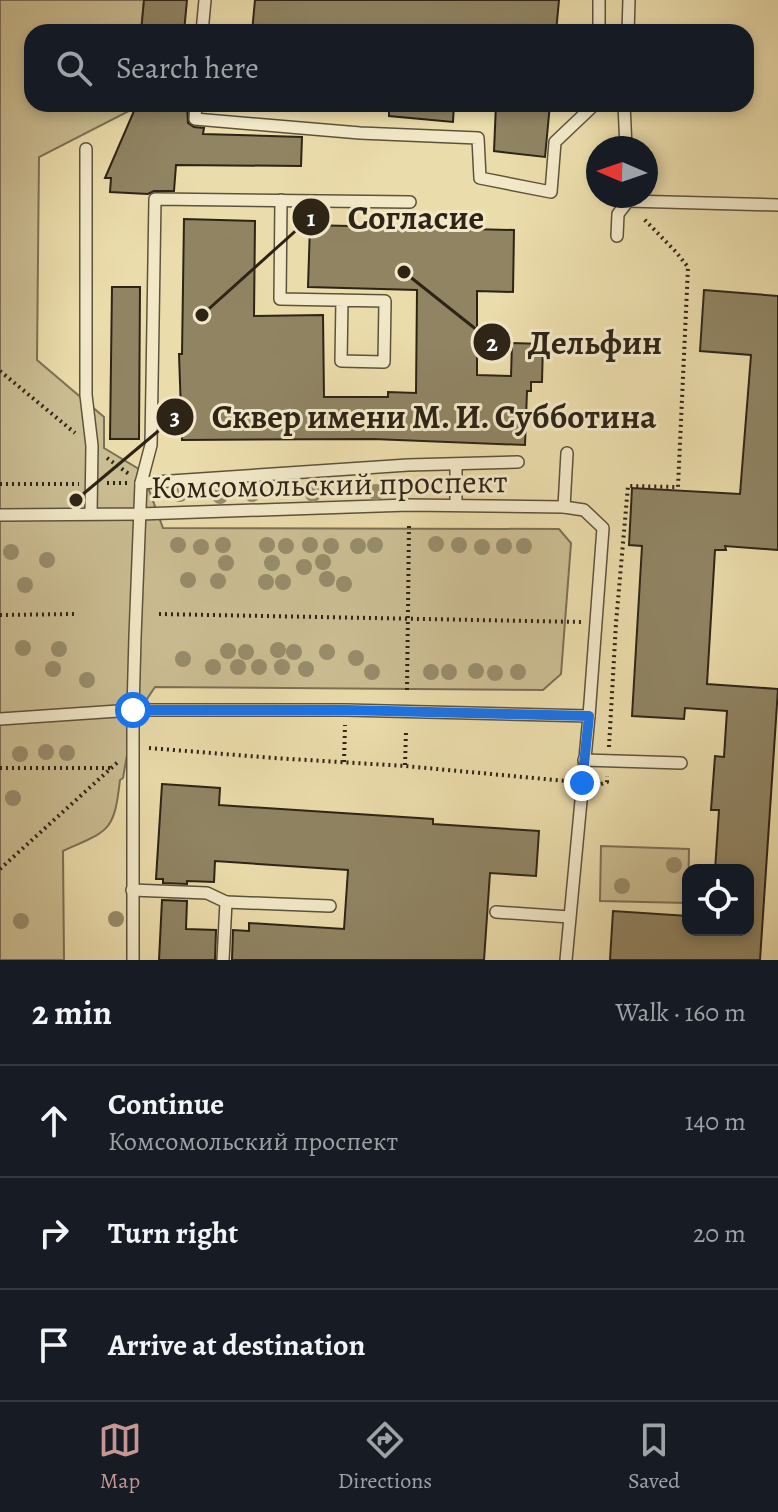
<!DOCTYPE html>
<html lang="en">
<head>
<meta charset="utf-8">
<style>
	:root { --surface:#171b24; --page:#242831; --text:#f1f3f6; --muted:#9ea1a6; --line:#363941; --accent:#c59692 }
	body { margin:0; font-family:Alegreya,serif; background:var(--page); color:var(--text) }
	.controls { position:absolute; right:24px; bottom:24px; display:grid; overflow:hidden; border-radius:16px; box-shadow:0 4px 12px #0003 }
	.controls button { width:72px; height:72px; display:grid; place-items:center; padding:0; border:0; border-bottom:2px solid var(--line); background:var(--surface); color:var(--text); font:40px sans-serif }
	.compass { position:absolute; left:586px; top:136px; width:72px; height:72px; border-radius:50%; background:var(--surface); box-shadow:0 4px 12px #0003; rotate:272deg }
	.stop { position:absolute; width:24px; height:24px; margin:-18px; border:6px solid #1a73e8; border-radius:50%; background:#fff }
	.stop.end { background:#1a73e8; border-color:#fff; box-shadow:0 2px 8px #0008 }
	.list { margin:0; padding:0; list-style:none }
	h2 { display:flex; justify-content:space-between; align-items:center; height:104px; margin:0; padding:0 32px; font-size:34px }
	h2 small { font-size:26px; font-weight:400; color:var(--muted) }
	.list li { display:grid; grid-template-columns:52px 1fr auto; gap:24px; align-items:center; box-sizing:border-box; height:112px; padding:0 32px; border-top:2px solid var(--line) }
	.list b { display:block; font-size:30px; white-space:nowrap }
	.list p { margin:0; font-size:26px; white-space:nowrap; color:var(--muted) }
	.list em { font-size:26px; font-style:normal; color:var(--muted) }
	.icon { flex:none; width:44px; height:44px; fill:none; stroke:currentColor; stroke-width:2; stroke-linecap:round; stroke-linejoin:round }
	.map { position:relative; flex:none; width:778px; height:960px; overflow:hidden }
	.search { position:absolute; background:var(--surface); box-shadow:0 4px 12px #0003; left:24px; right:24px; top:24px; height:88px; display:flex; align-items:center; gap:20px; box-sizing:border-box; padding:0 28px; border-radius:24px; color:var(--muted); font-size:30px }
	.sheet { height:440px; background:var(--surface) }
	nav { display:flex; justify-content:space-around; align-items:center; box-sizing:border-box; height:112px; border-top:2px solid var(--line); background:var(--surface); font-size:22px; color:var(--muted) }
	nav a { display:grid; justify-items:center; gap:4px }
	nav .on { color:var(--accent) }
	.map>svg:first-child { display:block }
</style>
</head>
<body>
<div class="map">
<svg width="778" height="960" viewBox="0 0 778 960">
	<rect width="100%" height="100%" fill="#ebdcab"/>
	<filter id="stains"><feTurbulence type="fractalNoise" baseFrequency=".0025" numOctaves="4"/><feColorMatrix values="0 0 0 0 .2 0 0 0 0 .09 0 0 0 0 .02 0 0 0 .5 -.17"/></filter>
	<radialGradient id="worn" r=".72"><stop offset=".6" stop-color="#630" stop-opacity="0"/><stop offset="1" stop-color="#630" stop-opacity=".3"/></radialGradient>
	<g fill="#cbbd92" stroke="#7c7054" stroke-width="2">
		<path d="M0,0H144L141,32H32V104H135V108L39,157L37,360L104,417V448L142,471L163,528L559,529L571,543L561,674L543,690L155,687L133,720L123,778L120,780C114,833 109,830 63,851L64,960H0Z"/>
		<polygon points="601,846 689,849 688,903 600,901"/>
	</g>
	<g fill="#908463" stroke="#2e2416" stroke-width="2">
		<polygon points="144,0 187,0 184,32 141,32"/>
		<polygon points="255,0 559,0 556,32 252,32"/>
		<polygon points="137,104 187,104 188,123 194,127 204,128 203,134 302,137 301,166 176,165 174,191 154,191 148,194 110,192 111,178 105,178"/>
		<polygon points="389,104 454,104 453,122 389,116"/>
		<polygon points="496,104 550,104 545,157 494,151"/>
		<polygon points="184,219 255,221 254,316 323,315 324,397 388,397 388,392 416,393 417,290 308,287 310,225 514,230 513,292 477,291 477,375 511,376 512,343 543,344 542,382 531,382 531,391 527,391 525,445 373,439 182,440 179,354 182,354"/>
		<polygon points="112,287 140,287 139,439 110,439"/>
		<polygon points="704,290 778,296 778,550 725,546 726,550 715,550 707,684 778,689 760,960 610,960 613,911 688,916 688,930 748,930 748,870 715,870 719,810 711,810 715,756 724,757 727,711 685,708 684,719 632,716 642,546 629,545 632,488 740,494 751,355 700,351"/>
		<polygon points="162,784 220,788 219,805 433,819 433,824 539,831 536,876 490,873 484,960 232,960 233,930 249,931 249,923 344,929 348,870 215,861 214,882 187,881 187,884 163,883 163,879 156,879"/>
		<polygon points="162,900 187,901 186,929 216,930 215,960 159,960"/>
	</g>
	<g fill="none" stroke-linecap="round" stroke-linejoin="round">
		<g stroke="#5d523b" stroke-width="14">
			<g id="service">
				<polyline points="202,32 205,0"/>
				<polyline points="599,32 599,0"/>
				<polyline points="628,32 629,0"/>
				<polyline points="196,104 195,119 360,133 478,138 480,178 551,192 555,142 595,104"/>
				<polyline points="624,104 626,148"/>
				<polyline points="86,149 86,395 92,446 91,513"/>
				<polyline points="628,196 628,201 778,205"/>
				<polyline points="281,200 280,299 385,301 384,362 341,361 342,300"/>
				<polyline points="617,236 618,214 628,201"/>
				<polyline points="141,483 408,465 518,462"/>
				<polyline points="456,505 456,464"/>
				<polyline points="564,507 567,453"/>
				<polyline points="0,515 140,514 408,505 564,507 584,510 603,528 589,716 566,960"/>
				<polyline points="0,719 133,710 346,710 589,716"/>
				<polyline points="584,760 681,763"/>
				<polyline points="132,890 207,893 226,902 223,960"/>
				<polyline points="226,902 330,906"/>
				<polyline points="496,912 569,917"/>
				<polyline points="133,960 133,710 135,637 141,483 151,445 155,199 410,202"/>
			</g>
		</g>
		<g stroke="#2e2416" stroke-width="4" stroke-dasharray="2 4" stroke-linecap="butt">
			<polyline points="0,371 75,433"/>
			<polyline points="107,458 129,474"/>
			<polyline points="107,483 127,483"/>
			<polyline points="0,484 79,484"/>
			<polyline points="159,614 582,622"/>
			<polyline points="0,615 74,614"/>
			<polyline points="407,690 409,526"/>
			<polyline points="609,747 616,623 628,486 678,487 688,267 676,252 643,218"/>
			<polyline points="149,748 274,758 405,766 566,781"/>
			<polyline points="344,762 345,725"/>
			<polyline points="405,765 406,731"/>
			<polyline points="0,768 110,768"/>
			<polyline points="601,784 607,782 607,776"/>
			<polyline points="0,869 119,761"/>
		</g>
		<use href="#service" stroke="#f2e8c8" stroke-width="11"/>
	</g>
	<g fill="#988c6a">
		<circle cx="376" cy="492" r="8"/>
		<circle cx="180" cy="494" r="8"/>
		<circle cx="252" cy="494" r="8"/>
		<circle cx="313" cy="494" r="8"/>
		<circle cx="220" cy="496" r="8"/>
		<circle cx="436" cy="544" r="8"/>
		<circle cx="178" cy="545" r="8"/>
		<circle cx="223" cy="545" r="8"/>
		<circle cx="267" cy="545" r="8"/>
		<circle cx="310" cy="545" r="8"/>
		<circle cx="375" cy="545" r="8"/>
		<circle cx="459" cy="545" r="8"/>
		<circle cx="286" cy="546" r="8"/>
		<circle cx="331" cy="546" r="8"/>
		<circle cx="358" cy="546" r="8"/>
		<circle cx="504" cy="546" r="8"/>
		<circle cx="524" cy="546" r="8"/>
		<circle cx="201" cy="547" r="8"/>
		<circle cx="482" cy="547" r="8"/>
		<circle cx="11" cy="552" r="8"/>
		<circle cx="47" cy="560" r="8"/>
		<circle cx="323" cy="562" r="8"/>
		<circle cx="226" cy="563" r="8"/>
		<circle cx="272" cy="563" r="8"/>
		<circle cx="304" cy="567" r="8"/>
		<circle cx="327" cy="579" r="8"/>
		<circle cx="188" cy="580" r="8"/>
		<circle cx="218" cy="581" r="8"/>
		<circle cx="266" cy="582" r="8"/>
		<circle cx="283" cy="582" r="8"/>
		<circle cx="344" cy="584" r="8"/>
		<circle cx="25" cy="585" r="8"/>
		<circle cx="23" cy="648" r="8"/>
		<circle cx="59" cy="649" r="8"/>
		<circle cx="278" cy="650" r="8"/>
		<circle cx="228" cy="651" r="8"/>
		<circle cx="246" cy="652" r="8"/>
		<circle cx="294" cy="652" r="8"/>
		<circle cx="327" cy="652" r="8"/>
		<circle cx="356" cy="658" r="8"/>
		<circle cx="183" cy="659" r="8"/>
		<circle cx="213" cy="667" r="8"/>
		<circle cx="238" cy="667" r="8"/>
		<circle cx="259" cy="667" r="8"/>
		<circle cx="282" cy="667" r="8"/>
		<circle cx="53" cy="669" r="8"/>
		<circle cx="306" cy="669" r="8"/>
		<circle cx="476" cy="671" r="8"/>
		<circle cx="372" cy="672" r="8"/>
		<circle cx="431" cy="672" r="8"/>
		<circle cx="449" cy="672" r="8"/>
		<circle cx="518" cy="672" r="8"/>
		<circle cx="495" cy="673" r="8"/>
		<circle cx="87" cy="680" r="8"/>
		<circle cx="46" cy="752" r="8"/>
		<circle cx="67" cy="753" r="8"/>
		<circle cx="20" cy="754" r="8"/>
		<circle cx="13" cy="798" r="8"/>
		<circle cx="674" cy="865" r="8"/>
		<circle cx="622" cy="886" r="8"/>
		<circle cx="116" cy="919" r="8"/>
		<circle cx="21" cy="921" r="8"/>
	</g>
	<g fill="none" stroke-linecap="round" stroke-linejoin="round">
		<polyline stroke="#1a73e8" stroke-width="10" points="133,710 346,710 589,716 582,783"/>
	</g>
	<g text-anchor="middle" stroke-width="6" stroke-linejoin="round" paint-order="stroke">
		<g font-size="32" fill="#2e2416" stroke="#f2e8c8">
			<text transform="translate(329 484) rotate(-1)" y="11">Комсомольский проспект</text>
		</g>
	</g>
	<path fill="none" stroke="#2e2416" stroke-width="3" d="M202 315L311 217M404 272L492 342M76 500L175 417"/>
	<g fill="#2e2416" stroke="#f2e8c8" stroke-width="3">
		<circle cx="202" cy="315" r="8"/>
		<circle cx="404" cy="272" r="8"/>
		<circle cx="76" cy="500" r="8"/>
		<circle cx="311" cy="217" r="20"/>
		<circle cx="492" cy="342" r="20"/>
		<circle cx="175" cy="417" r="20"/>
	</g>
	<g font-size="24" text-anchor="middle" font-weight="bold" fill="#fff">
		<text x="311" y="226">1</text>
		<text x="492" y="351">2</text>
		<text x="175" y="425">3</text>
	</g>
	<g font-size="34" text-anchor="middle" font-weight="bold" fill="#2e2416" stroke="#f2e8c8" stroke-width="6" stroke-linejoin="round" paint-order="stroke">
		<text x="416" y="229">Согласие</text>
		<text x="595" y="354">Дельфин</text>
		<text x="434" y="428">Сквер имени М. И. Субботина</text>
	</g>
	<rect width="100%" height="100%" filter="url(#stains)"/>
	<rect width="100%" height="100%" fill="url(#worn)"/>
</svg>
<div class="controls">
<button><svg class="icon" aria-label="locate" viewBox="0 0 24 24"><circle cx="12" cy="12" r="6"/><path d="M12 2v4M12 18v4M2 12h4M18 12h4"/></svg></button>
</div>
<svg class="compass" viewBox="-18 -18 36 36"><path d="M0-13l5 13h-10z" fill="#e53935"/><path d="M0 13l5-13h-10z" fill="#9ea1a6"/></svg>
<div class="stop" style="left:133px;top:710px"></div>
<div class="stop end" style="left:582px;top:783px"></div>
<div class="search"><svg class="icon" aria-label="search" viewBox="0 0 24 24"><circle cx="10" cy="10" r="6"/><path d="M15 15l6 6"/></svg>Search here</div>
</div>
<section class="sheet">
<h2>2 min<small>Walk · 160 m</small></h2>
<ul class="list">
<li><svg class="icon" aria-label="ahead" viewBox="0 0 24 24"><path d="M12 20V5M6 11l6-6 6 6"/></svg><div><b>Continue</b><p>Комсомольский проспект</p></div><em>140 m</em></li>
<li><svg class="icon" aria-label="right" viewBox="0 0 24 24"><path d="M7 20v-9h11M14 6l5 5-5 5"/></svg><div><b>Turn right</b></div><em>20 m</em></li>
<li><svg class="icon" aria-label="arrive" viewBox="0 0 24 24"><path d="M6 21V4h12l-3 4 3 4H6"/></svg><div><b>Arrive at destination</b></div></li>
</ul>
</section>
<nav>
<a class="on"><svg class="icon" aria-label="map" viewBox="0 0 24 24"><path d="M3 6l6-2 6 2 6-2v14l-6 2-6-2-6 2zM9 4v14M15 6v14"/></svg>Map</a>
<a><svg class="icon" aria-label="directions" viewBox="0 0 24 24"><path d="M12 3l9 9-9 9-9-9zM9 14v-3h6M13 9l2 2-2 2"/></svg>Directions</a>
<a><svg class="icon" aria-label="saved" viewBox="0 0 24 24"><path d="M7 4h10v16l-5-4-5 4z"/></svg>Saved</a>
</nav>
</body>
</html>
